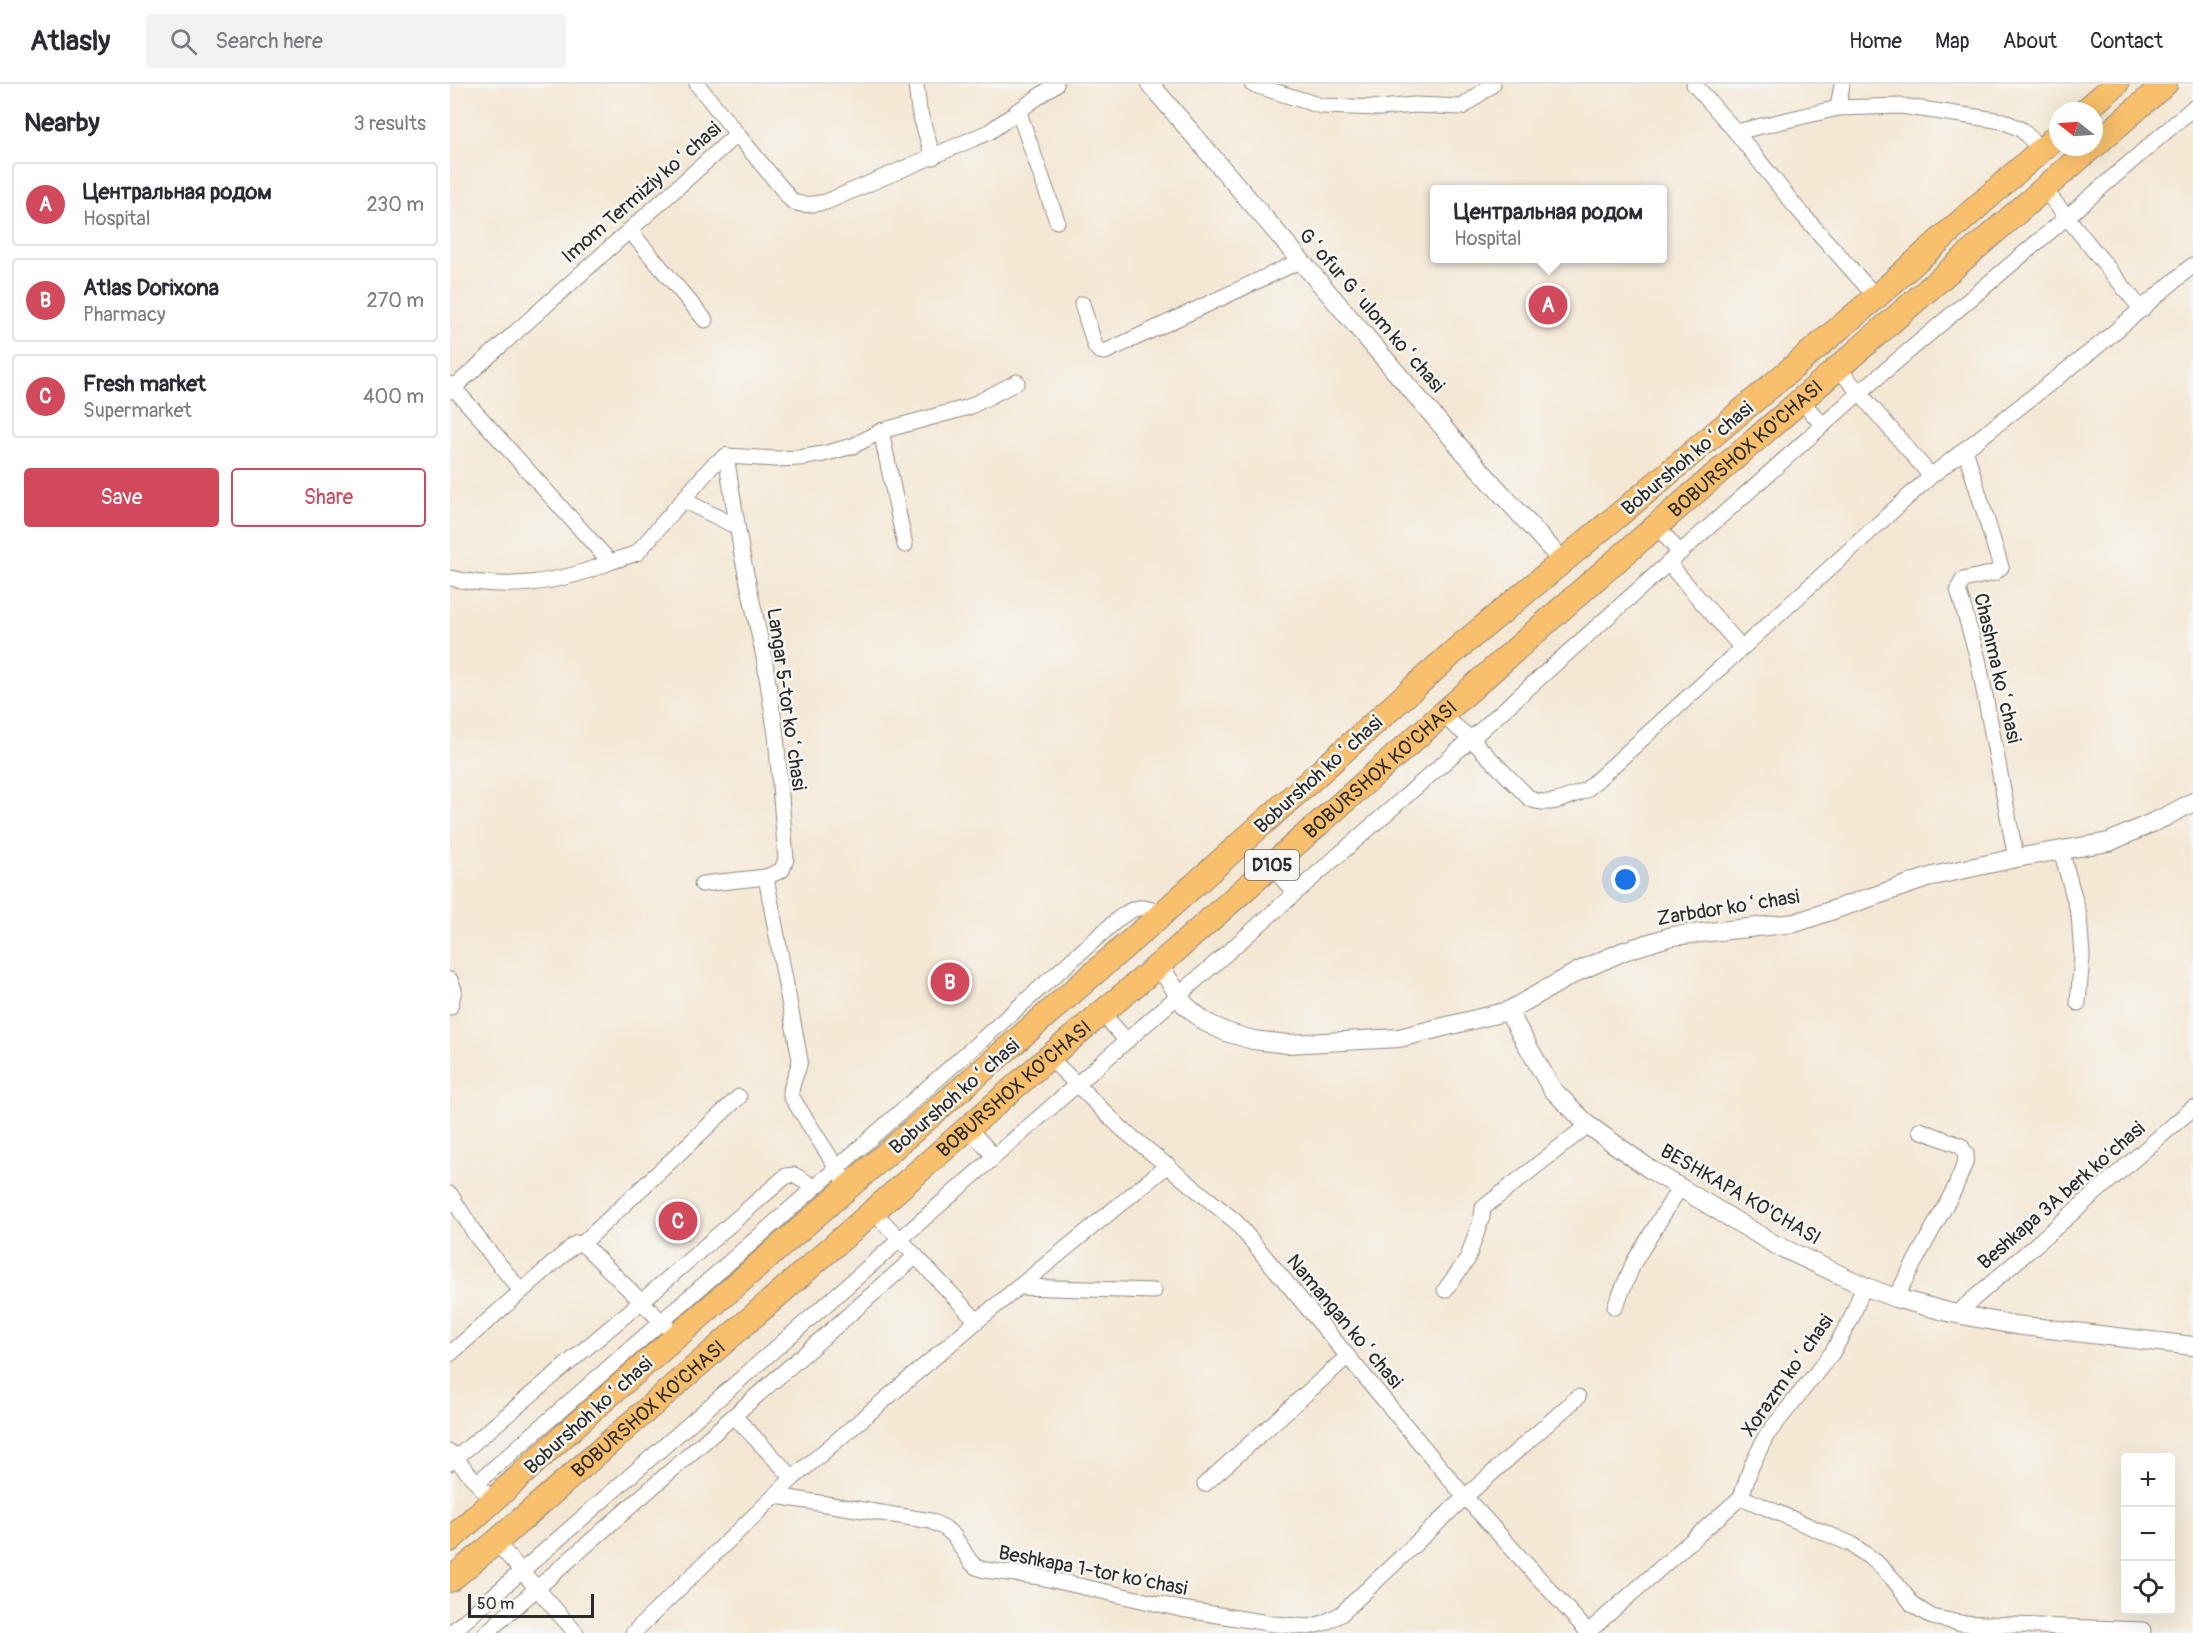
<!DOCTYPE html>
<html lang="en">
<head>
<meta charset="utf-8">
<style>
	:root { --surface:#fff; --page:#f2f2f3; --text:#2b2b33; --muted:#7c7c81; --line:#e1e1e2; --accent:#d1495b }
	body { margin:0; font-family:Pangolin,sans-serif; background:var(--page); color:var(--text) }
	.controls { position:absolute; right:18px; bottom:18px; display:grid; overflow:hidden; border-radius:6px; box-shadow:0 6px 24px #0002 }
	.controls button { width:54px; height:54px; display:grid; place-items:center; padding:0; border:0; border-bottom:2px solid var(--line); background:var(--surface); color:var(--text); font:30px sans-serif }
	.compass { position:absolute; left:1599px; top:18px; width:54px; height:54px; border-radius:50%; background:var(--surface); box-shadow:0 6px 24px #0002; rotate:287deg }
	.scale { position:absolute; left:18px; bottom:15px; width:126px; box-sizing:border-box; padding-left:6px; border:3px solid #2b2b2b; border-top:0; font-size:16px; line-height:21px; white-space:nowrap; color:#2b2b2b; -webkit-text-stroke:4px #f6f6f2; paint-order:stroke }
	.you { position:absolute; left:1176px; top:796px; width:21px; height:21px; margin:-15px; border:4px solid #fff; border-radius:50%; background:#1a73e8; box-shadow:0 0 0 9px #1a73e833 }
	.badge { display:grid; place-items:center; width:39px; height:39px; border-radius:50%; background:var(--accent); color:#fff; font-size:20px; font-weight:700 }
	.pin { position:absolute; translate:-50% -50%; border:3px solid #fff; box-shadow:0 2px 6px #0006 }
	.popup { position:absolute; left:980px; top:101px; width:237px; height:78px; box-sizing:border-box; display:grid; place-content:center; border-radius:6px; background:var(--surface); filter:drop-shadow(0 2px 4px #0005); font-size:20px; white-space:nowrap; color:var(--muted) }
	.popup b { font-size:22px; color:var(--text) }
	.popup::after { content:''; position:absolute; left:50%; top:100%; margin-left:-12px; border:12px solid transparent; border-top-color:var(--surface) }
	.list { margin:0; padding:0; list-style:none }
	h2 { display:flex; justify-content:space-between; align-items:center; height:78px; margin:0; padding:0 24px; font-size:26px }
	h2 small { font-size:20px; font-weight:400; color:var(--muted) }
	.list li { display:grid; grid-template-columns:39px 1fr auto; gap:18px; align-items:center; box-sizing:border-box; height:84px; margin:0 12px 12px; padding:0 12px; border:2px solid var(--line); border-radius:6px }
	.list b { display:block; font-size:22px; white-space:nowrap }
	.list p { margin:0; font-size:20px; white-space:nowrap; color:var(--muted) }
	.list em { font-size:20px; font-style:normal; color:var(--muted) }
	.actions { display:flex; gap:12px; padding:18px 24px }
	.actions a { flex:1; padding:14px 0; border:2px solid var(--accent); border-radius:6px; text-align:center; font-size:21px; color:var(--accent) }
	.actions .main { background:var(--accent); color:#fff }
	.icon { flex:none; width:33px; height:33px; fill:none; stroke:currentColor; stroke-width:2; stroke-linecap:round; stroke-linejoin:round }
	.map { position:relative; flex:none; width:1743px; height:1549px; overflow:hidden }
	header { display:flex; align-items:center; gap:36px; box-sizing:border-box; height:84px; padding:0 30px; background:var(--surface); border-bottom:2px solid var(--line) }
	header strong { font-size:28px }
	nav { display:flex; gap:33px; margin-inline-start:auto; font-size:21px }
	.search { width:420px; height:54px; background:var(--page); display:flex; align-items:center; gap:15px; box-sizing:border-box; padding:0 21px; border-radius:6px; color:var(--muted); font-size:22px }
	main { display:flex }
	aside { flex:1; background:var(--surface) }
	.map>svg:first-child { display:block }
</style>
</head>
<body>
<header>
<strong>Atlasly</strong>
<div class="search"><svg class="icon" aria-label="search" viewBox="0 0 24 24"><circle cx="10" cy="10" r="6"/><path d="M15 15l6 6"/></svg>Search here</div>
<nav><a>Home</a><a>Map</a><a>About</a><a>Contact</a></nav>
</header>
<main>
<aside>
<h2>Nearby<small>3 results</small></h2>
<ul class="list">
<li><span class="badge">A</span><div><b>Центральная родом</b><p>Hospital</p></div><em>230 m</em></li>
<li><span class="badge">B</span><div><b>Atlas Dorixona</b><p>Pharmacy</p></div><em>270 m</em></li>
<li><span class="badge">C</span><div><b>Fresh market</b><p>Supermarket</p></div><em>400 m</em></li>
</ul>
<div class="actions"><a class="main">Save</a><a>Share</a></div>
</aside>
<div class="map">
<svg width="1743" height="1549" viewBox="0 0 1743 1549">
	<rect width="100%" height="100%" fill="#f6f6f2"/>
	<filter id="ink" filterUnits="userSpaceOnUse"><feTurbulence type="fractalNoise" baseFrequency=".0167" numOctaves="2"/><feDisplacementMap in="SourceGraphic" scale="12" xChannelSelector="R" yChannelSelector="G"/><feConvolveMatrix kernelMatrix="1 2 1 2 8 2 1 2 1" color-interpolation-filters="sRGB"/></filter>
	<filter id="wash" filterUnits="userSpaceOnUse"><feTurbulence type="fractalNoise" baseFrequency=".008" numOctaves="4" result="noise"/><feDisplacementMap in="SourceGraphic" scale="24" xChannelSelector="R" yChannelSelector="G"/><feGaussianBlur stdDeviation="1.35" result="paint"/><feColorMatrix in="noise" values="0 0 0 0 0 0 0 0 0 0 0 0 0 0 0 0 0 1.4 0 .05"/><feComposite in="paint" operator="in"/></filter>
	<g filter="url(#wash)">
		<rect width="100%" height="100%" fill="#f4e7d3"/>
	</g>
	<g filter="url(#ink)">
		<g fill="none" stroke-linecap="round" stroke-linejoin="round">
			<g stroke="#90897f" stroke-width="17">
				<g id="minor">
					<polyline points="247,0 287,50"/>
					<polyline points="466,0 469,26 483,73"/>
					<polyline points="802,0 871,22 930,24 965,21 1012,23 1043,0"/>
					<polyline points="1244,0 1286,48 1388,24 1451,22 1553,37 1572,46 1591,66"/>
					<polyline points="1388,24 1392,0"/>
					<polyline points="568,26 607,137"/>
					<polyline points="1286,48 1345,122 1426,213"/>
					<polyline points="1594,105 1692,226"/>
					<polyline points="180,147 255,236"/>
					<polyline points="632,220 645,262 649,267 655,268 850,177"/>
					<polyline points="1388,284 1481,392"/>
					<polyline points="0,300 160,478 187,469 263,381 276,372"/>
					<path d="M0,307L287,50L342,117C353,123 364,120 376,118L539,48L606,0"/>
					<polyline points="1351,317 1373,341"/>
					<polyline points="431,347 455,461"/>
					<polyline points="1515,365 1551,483 1544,489 1513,496 1508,505 1528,575 1566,774"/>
					<path d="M276,372L292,471L314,573L326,651L336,775L332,786L316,793L350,976C348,989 340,1000 341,1012L392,1092"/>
					<polyline points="276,372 327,375 349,374 373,370 403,362 431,347 519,323 567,298"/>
					<polyline points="233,416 287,443"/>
					<polyline points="1207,442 1230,469"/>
					<polyline points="1218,479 1291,563"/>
					<path d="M0,494C55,506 109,500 160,478"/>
					<path d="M992,631L1021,655L1080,715C1100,723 1117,714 1136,706L1481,392L1649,261L1743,181"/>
					<polyline points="1611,766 1629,831 1632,872 1628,919"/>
					<polyline points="821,782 845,809"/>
					<polyline points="252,800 316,793"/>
					<polyline points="0,896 4,906 0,923"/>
					<polyline points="652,929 677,957"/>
					<polyline points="599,973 671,1044 785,1137 1015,1413 1139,1549"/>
					<polyline points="518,1044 544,1072"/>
					<polyline points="0,1110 27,1153 71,1207"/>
					<polyline points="423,1127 527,1237"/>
					<polyline points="132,1160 289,1013"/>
					<polyline points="570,1203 704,1207"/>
					<polyline points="995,1206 1017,1176 1032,1133 1033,1124 1138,1041"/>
					<polyline points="1445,1214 1504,1106 1515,1079 1516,1070 1511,1062 1470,1046"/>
					<polyline points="1165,1223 1184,1178 1230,1103"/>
					<polyline points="1506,1230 1743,1024"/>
					<polyline points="0,1270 124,1161 127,1159 136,1163 218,1244"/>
					<polyline points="284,1332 343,1394"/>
					<polyline points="0,1368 33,1406"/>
					<polyline points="0,1379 192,1217 336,1092 344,1091 364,1103"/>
					<path d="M27,1399L387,1084L668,835C687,821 690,821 712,830"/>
					<polyline points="755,1400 897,1273"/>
					<polyline points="326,1412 481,1437 495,1444 504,1452 520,1477 526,1483 535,1486 590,1493 731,1525 824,1540 858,1543 874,1539 891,1530 1015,1413 1128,1313"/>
					<polyline points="1291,1413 1401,1460 1426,1478 1443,1495 1463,1521 1482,1533 1510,1539 1693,1546"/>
					<polyline points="46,1458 126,1549"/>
					<polyline points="1,1549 1021,655 1409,309 1617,133 1743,24"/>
					<polyline points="36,1549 466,1172"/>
					<polyline points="183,1549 343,1394 527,1237 718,1081"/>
					<polyline points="1137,1549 1291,1413 1301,1383 1316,1352 1382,1269 1401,1235 1414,1202"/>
				</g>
			</g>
			<g stroke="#90897f" stroke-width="20">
				<g id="tertiary">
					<polyline points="700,0 1015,369 1113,478"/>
					<polyline points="709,881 735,921 755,938 776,948 803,956 838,960 949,954 1058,927 1127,888 1174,867 1222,852 1345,839 1483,792 1566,774 1659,758 1715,733 1743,718"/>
					<polyline points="1058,927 1102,1005 1138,1041 1201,1086 1324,1160 1414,1202 1445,1214 1506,1230 1565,1241 1743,1262"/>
				</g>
			</g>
			<g stroke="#90897f" stroke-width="26">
				<g id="primary">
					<polyline points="1635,27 1666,0"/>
					<polyline points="1644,62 1715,0"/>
					<polyline points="0,1456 141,1327 712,830 1008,564 1195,409 1426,213 1608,51"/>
					<path id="s1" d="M0,1496L46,1458L599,973L709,881L1135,504L1642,63"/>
				</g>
			</g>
			<use href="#minor" stroke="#fff" stroke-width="15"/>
			<use href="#tertiary" stroke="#fff" stroke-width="18"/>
			<use href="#primary" stroke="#f8bf6c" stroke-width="24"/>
		</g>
	</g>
	<g text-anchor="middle" stroke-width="5" stroke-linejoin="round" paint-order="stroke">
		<rect fill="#f6f6f2" stroke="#686867" stroke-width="1.5" x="795" y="766" width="54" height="30" rx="4.5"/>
		<g font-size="18" font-weight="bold" fill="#2b2b2b">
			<text x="822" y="787">D105</text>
		</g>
		<g font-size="20" fill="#2b2b2b" stroke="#f6f6f2">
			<text transform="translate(191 108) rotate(-41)" y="7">Imom Termiziy koʻchasi</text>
			<text transform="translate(922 226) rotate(49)" y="7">Gʻofur Gʻulom koʻchasi</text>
			<text dy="7" stroke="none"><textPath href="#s1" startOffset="1720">BOBURSHOX KO'CHASI</textPath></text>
			<text transform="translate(1237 374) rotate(-40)" y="7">Boburshoh koʻchasi</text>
			<text transform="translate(1548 584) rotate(77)" y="7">Chashma koʻchasi</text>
			<text transform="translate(337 615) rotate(82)" y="7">Langar 5-tor koʻchasi</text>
			<text dy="7" stroke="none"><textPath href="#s1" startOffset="1234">BOBURSHOX KO'CHASI</textPath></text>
			<text transform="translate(868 690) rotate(-42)" y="7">Boburshoh koʻchasi</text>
			<text transform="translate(1278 823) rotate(-9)" y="7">Zarbdor koʻchasi</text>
			<text dy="7" stroke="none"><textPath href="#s1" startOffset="748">BOBURSHOX KO'CHASI</textPath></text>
			<text transform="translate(504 1012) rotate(-41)" y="7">Boburshoh koʻchasi</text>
			<text transform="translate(1291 1110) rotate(30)" y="7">BESHKAPA KO'CHASI</text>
			<text transform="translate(1611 1111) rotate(-41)" y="7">Beshkapa 3A berk koʼchasi</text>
			<text transform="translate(895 1237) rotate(50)" y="7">Namangan koʻchasi</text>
			<text transform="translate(1337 1291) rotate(-55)" y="7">Xorazm koʻchasi</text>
			<text dy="7" stroke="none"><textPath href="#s1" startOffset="262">BOBURSHOX KO'CHASI</textPath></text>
			<text transform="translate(138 1331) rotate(-42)" y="7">Boburshoh koʻchasi</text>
			<text transform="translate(643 1486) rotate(11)" y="7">Beshkapa 1-tor koʼchasi</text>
		</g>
	</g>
</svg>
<div class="controls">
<button>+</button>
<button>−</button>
<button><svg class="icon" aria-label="locate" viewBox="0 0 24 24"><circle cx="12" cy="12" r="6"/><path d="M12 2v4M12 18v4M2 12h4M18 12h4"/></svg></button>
</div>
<svg class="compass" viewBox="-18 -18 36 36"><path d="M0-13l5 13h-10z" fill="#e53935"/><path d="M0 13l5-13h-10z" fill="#7c7c81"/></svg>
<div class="scale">50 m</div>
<div class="you"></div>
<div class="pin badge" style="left:1098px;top:221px">A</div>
<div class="popup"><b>Центральная родом</b>Hospital</div>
<div class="pin badge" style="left:500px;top:898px">B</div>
<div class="pin badge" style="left:228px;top:1137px">C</div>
</div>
</main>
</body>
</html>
